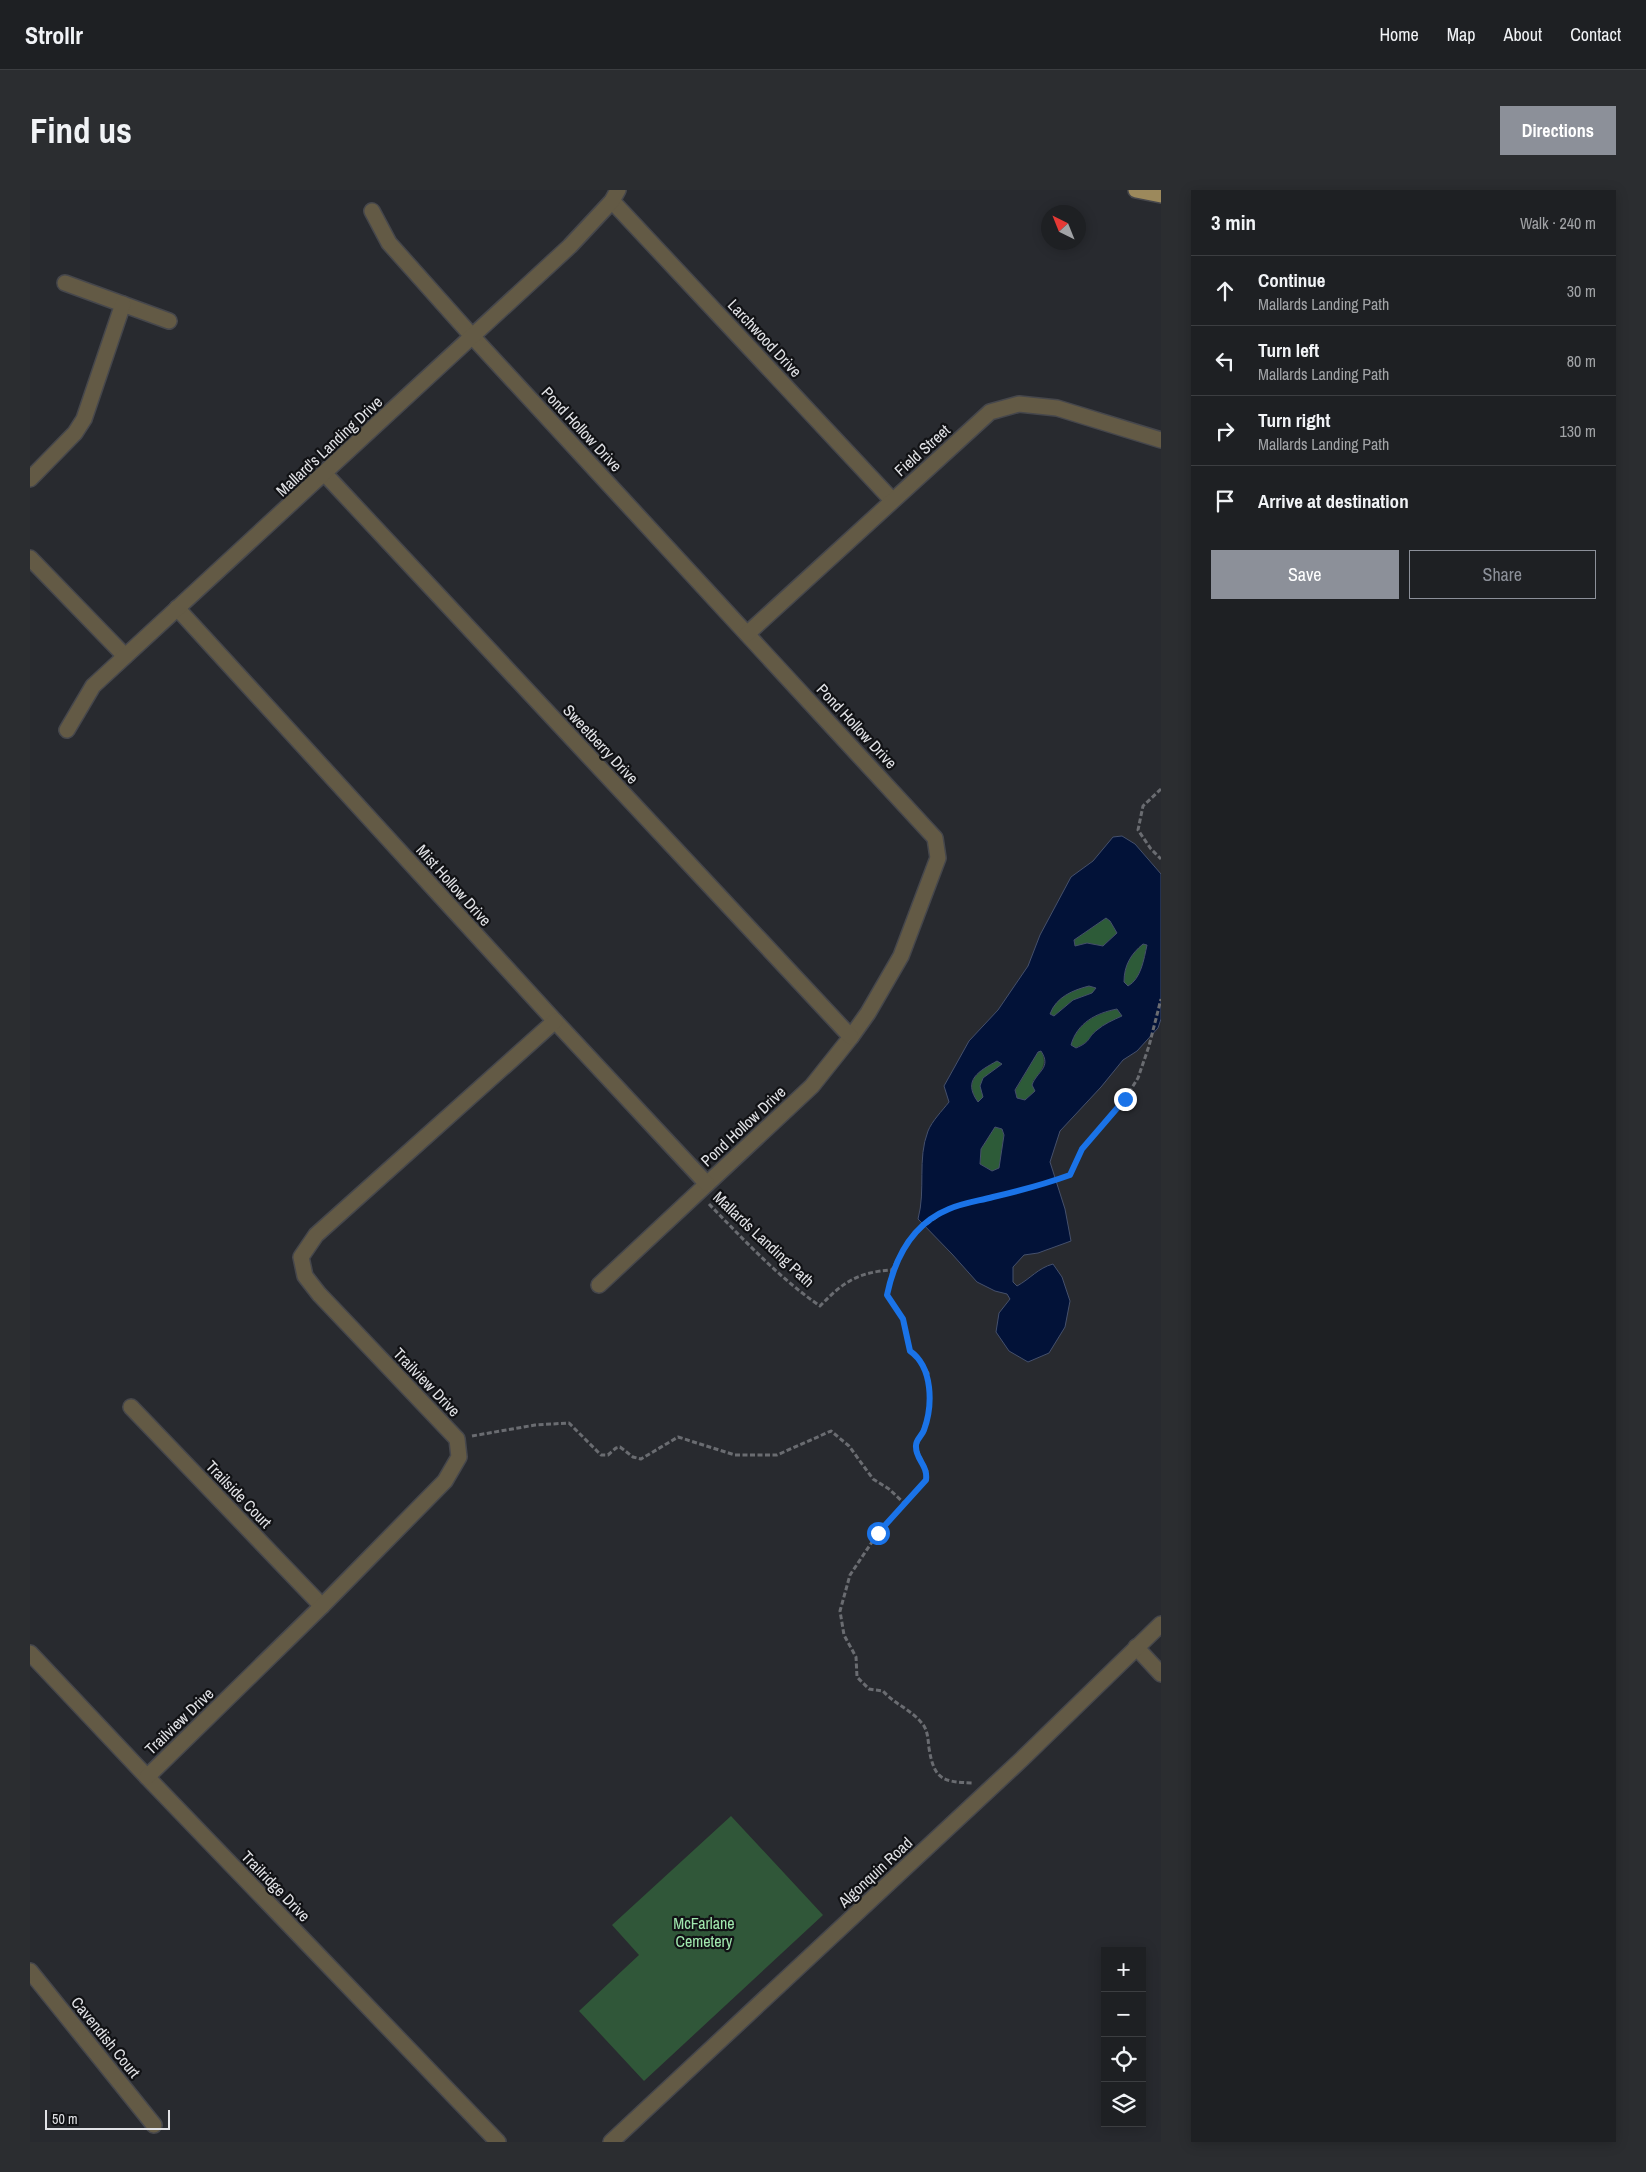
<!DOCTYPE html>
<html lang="en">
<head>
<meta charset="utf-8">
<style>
	:root { --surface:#1e2023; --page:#2b2d30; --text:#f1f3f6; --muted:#a1a3a6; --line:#3c3e41; --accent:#8c9099 }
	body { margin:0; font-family:"Archivo Narrow",sans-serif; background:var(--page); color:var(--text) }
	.controls { position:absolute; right:15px; bottom:15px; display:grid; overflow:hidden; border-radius:0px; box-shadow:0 2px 12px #0003 }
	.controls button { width:45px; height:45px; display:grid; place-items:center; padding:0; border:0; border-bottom:1px solid var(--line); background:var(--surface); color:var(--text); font:25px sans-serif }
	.compass { position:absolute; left:1011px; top:15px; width:45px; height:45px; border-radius:50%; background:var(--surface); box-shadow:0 2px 12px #0003; rotate:317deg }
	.scale { position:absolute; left:15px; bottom:12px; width:125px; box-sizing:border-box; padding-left:5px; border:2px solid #e1e2e6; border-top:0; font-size:14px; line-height:18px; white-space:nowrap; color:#e1e2e6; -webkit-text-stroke:4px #111215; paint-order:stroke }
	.stop { position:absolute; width:15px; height:15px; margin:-11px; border:4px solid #1a73e8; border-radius:50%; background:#fff }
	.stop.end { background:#1a73e8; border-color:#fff; box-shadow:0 1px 5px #0008 }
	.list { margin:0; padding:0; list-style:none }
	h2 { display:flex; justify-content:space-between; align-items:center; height:65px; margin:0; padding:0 20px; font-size:21px }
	h2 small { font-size:16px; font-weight:400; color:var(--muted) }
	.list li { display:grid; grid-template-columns:32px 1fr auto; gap:15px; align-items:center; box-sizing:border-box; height:70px; padding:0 20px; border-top:1px solid var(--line) }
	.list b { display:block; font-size:19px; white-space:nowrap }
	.list p { margin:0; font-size:16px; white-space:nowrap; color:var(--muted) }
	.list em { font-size:16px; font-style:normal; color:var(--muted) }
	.actions { display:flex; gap:10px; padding:15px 20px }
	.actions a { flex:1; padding:11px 0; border:1px solid var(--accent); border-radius:0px; text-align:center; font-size:18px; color:var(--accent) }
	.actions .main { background:var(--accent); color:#fff }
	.icon { flex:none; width:28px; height:28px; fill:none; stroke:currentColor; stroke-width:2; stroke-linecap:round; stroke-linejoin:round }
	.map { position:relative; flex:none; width:1131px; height:1952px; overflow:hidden; border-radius:0px }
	header { display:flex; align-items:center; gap:30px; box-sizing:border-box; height:70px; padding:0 25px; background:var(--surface); border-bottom:1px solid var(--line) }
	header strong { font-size:24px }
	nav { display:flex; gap:28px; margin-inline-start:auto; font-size:18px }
	.intro { display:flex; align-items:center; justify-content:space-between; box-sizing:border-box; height:120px; padding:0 30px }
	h1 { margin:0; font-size:35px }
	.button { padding:12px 22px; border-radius:0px; background:var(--accent); color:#fff; font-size:18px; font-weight:700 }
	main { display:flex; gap:30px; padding:0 30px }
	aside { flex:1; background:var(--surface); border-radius:0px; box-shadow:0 2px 12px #0003 }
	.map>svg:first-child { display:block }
</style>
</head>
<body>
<header>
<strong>Strollr</strong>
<nav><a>Home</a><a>Map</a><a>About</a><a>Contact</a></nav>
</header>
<div class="intro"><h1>Find us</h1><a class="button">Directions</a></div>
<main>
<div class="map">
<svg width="1131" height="1952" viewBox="0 0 1131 1952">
	<rect width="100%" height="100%" fill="#282a2f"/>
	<polygon fill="#305739" points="701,1626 793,1725 614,1891 549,1821 609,1765 582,1735"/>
	<g fill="#2d5b38">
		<polygon points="1076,728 1080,731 1087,743 1073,756 1057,753 1045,756 1044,750"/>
		<path d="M1113,753L1117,755C1114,769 1111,789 1098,796L1094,792C1094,774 1101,765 1113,753Z"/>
		<path d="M1059,796L1067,798L1062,803L1043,810L1024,826L1020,824C1026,807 1043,800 1059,796Z"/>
		<path d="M1087,819L1092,826C1083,830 1075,834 1067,840C1056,849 1062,851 1045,858L1041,855C1048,833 1065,824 1087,819Z"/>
		<path d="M1011,861C1018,874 1011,881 1003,891L1005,901L995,910L987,908L985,901L1008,862Z"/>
		<path d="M967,871L972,874L953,888V907L948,912C933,890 949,881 967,871Z"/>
		<polygon points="965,937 972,939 974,945 969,979 962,981 950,974 951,959"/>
	</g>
	<path fill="#021238" stroke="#45506c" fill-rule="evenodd" d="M1092,646L1105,654L1131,684V829L1128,838L1107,861L1093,870L1071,897L1030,941L1020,972L1035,1019L1041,1051L1008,1063L994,1065L983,1077V1092L987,1096C1000,1089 1008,1078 1023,1074L1032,1087L1040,1111L1035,1137L1019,1163L998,1172L979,1161L966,1142L969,1123L980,1109L977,1104L965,1101L947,1092L922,1064L888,1029C896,1000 887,969 898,941C902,931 912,921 919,912L914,896L939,851L968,820L998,776L1010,745L1041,687L1063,671L1083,647ZM1076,728L1080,731L1087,743L1073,756L1057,753L1045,756L1044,750ZM1113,754L1117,755C1114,769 1111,789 1098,796L1094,792C1094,775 1101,764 1113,754ZM1059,796L1066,798L1062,803L1043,810L1024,826L1020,824C1026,807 1043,800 1059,796ZM1087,819L1092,826C1083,830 1074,834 1067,840C1056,849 1062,851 1046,858L1041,855C1047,833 1066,823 1087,819ZM1011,861C1022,878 1007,881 1002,895L1005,901L995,910L987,908L985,900L1008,862ZM967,871L972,874L953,888L950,896L953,907L948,912C932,890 949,881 967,871ZM965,937L972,939L974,945L969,978L962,981L950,974L951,959Z"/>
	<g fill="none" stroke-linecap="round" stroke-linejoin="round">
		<g stroke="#46474c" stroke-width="18">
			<g id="minor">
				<polyline points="582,11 862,310"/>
				<polyline points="342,21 359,53 442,146 905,648 908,668 871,766 838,823 821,847 782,896 569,1095"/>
				<polyline points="35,93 139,131"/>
				<polyline points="295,284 821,847"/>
				<polyline points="0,289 45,243 54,229 93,114"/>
				<polyline points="0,368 95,466"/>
				<polyline points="147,418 525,831 677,994"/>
				<polyline points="717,444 960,222 989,214 1027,218 1131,250"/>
				<polyline points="37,540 63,496 540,56 582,11 588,0"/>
				<polyline points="101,1217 292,1416"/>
				<polyline points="1106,1457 1131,1484"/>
				<polyline points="0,1463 117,1587 468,1952"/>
				<polyline points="117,1587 292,1416 415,1291 429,1267 427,1249 289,1104 275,1086 271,1067 286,1045 525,831"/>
				<polyline points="0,1781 124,1935"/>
				<polyline points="581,1952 992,1569 1131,1434"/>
			</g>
		</g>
		<g stroke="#46474c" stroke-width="18">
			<polyline id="major" points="1106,0 1131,5"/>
		</g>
		<g stroke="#6a6c71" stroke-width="3" stroke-dasharray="5 2.5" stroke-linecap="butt">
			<polyline points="1131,599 1113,616 1108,640 1121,659 1131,669"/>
			<path d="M679,1014C714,1050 748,1087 790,1116C813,1092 828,1082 862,1080L873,1059L885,1042L918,1019L1014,994L1040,985L1052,959L1095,909L1108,888L1119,856L1131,809"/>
			<path d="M862,1080L857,1105L873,1129L880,1161L887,1166L898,1183L899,1203L898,1226L886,1258L897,1281L895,1290L848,1343L820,1385L810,1421L814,1445L826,1467L827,1487L839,1499L853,1501C865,1515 883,1520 894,1536C898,1543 898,1550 899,1558C904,1590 913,1592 943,1593"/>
			<polyline points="442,1246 505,1235 539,1233 571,1265 578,1265 586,1258 590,1257 603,1267 611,1269 648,1247 705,1265 747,1265 801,1241 819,1256 843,1289 859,1299 874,1313"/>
		</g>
		<use href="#minor" stroke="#635a45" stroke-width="15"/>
		<use href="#major" stroke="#9c895c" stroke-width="15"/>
	</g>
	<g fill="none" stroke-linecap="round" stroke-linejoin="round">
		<path stroke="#1a73e8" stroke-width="6" d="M848,1343L896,1290C898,1275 886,1270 886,1257C885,1250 892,1246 894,1240C903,1215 903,1177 880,1161L873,1129L857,1105C865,1067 882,1034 919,1019C933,1013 948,1011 963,1007C989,1001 1015,994 1040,985L1052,959L1095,909"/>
	</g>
	<g text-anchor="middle" stroke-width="4.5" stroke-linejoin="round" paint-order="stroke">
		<g font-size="16" fill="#e1e2e6" stroke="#111215">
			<text transform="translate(735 148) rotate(47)" y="6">Larchwood Drive</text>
			<text transform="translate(552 239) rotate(47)" y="6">Pond Hollow Drive</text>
			<text transform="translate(299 256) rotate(-43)" y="6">Mallard's Landing Drive</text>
			<text transform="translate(892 260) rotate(-42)" y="6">Field Street</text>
			<text transform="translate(827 536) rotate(47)" y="6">Pond Hollow Drive</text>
			<text transform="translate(571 554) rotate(47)" y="6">Sweetberry Drive</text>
			<text transform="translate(424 695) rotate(48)" y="6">Mist Hollow Drive</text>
			<text transform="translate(713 936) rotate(-43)" y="6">Pond Hollow Drive</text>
			<text transform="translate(734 1049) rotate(43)" y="6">Mallards Landing Path</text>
			<text transform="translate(397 1192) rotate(46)" y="6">Trailview Drive</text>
			<text transform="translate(209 1304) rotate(46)" y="6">Trailside Court</text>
			<text transform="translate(149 1531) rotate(-44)" y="6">Trailview Drive</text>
			<text transform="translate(845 1682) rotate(-43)" y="6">Algonquin Road</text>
			<text transform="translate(246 1696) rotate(46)" y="6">Trailridge Drive</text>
			<text transform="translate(76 1847) rotate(51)" y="6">Cavendish Court</text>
		</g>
		<g font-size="16" fill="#a1e9af" stroke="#111215">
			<text x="674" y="1739">McFarlane<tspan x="674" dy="18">Cemetery</tspan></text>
		</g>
	</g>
</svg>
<div class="controls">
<button>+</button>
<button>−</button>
<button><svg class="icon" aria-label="locate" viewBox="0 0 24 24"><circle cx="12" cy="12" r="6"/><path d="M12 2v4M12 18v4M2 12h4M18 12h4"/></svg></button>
<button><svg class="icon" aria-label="layers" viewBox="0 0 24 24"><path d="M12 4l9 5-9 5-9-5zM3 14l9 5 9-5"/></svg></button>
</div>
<svg class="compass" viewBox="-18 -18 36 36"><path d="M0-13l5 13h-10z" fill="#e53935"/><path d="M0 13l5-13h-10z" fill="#a1a3a6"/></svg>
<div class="scale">50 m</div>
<div class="stop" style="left:848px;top:1343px"></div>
<div class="stop end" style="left:1095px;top:909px"></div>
</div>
<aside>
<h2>3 min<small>Walk · 240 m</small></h2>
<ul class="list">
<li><svg class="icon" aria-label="ahead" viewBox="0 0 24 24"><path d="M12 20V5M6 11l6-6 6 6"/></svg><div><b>Continue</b><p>Mallards Landing Path</p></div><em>30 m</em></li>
<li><svg class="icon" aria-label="left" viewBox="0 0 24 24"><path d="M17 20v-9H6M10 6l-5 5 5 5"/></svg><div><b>Turn left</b><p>Mallards Landing Path</p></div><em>80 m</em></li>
<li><svg class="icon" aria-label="right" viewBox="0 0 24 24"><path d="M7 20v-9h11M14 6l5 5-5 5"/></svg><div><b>Turn right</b><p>Mallards Landing Path</p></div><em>130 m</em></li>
<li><svg class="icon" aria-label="arrive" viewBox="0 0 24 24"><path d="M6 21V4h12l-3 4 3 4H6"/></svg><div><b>Arrive at destination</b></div></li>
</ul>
<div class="actions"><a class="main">Save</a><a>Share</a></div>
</aside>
</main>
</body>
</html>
